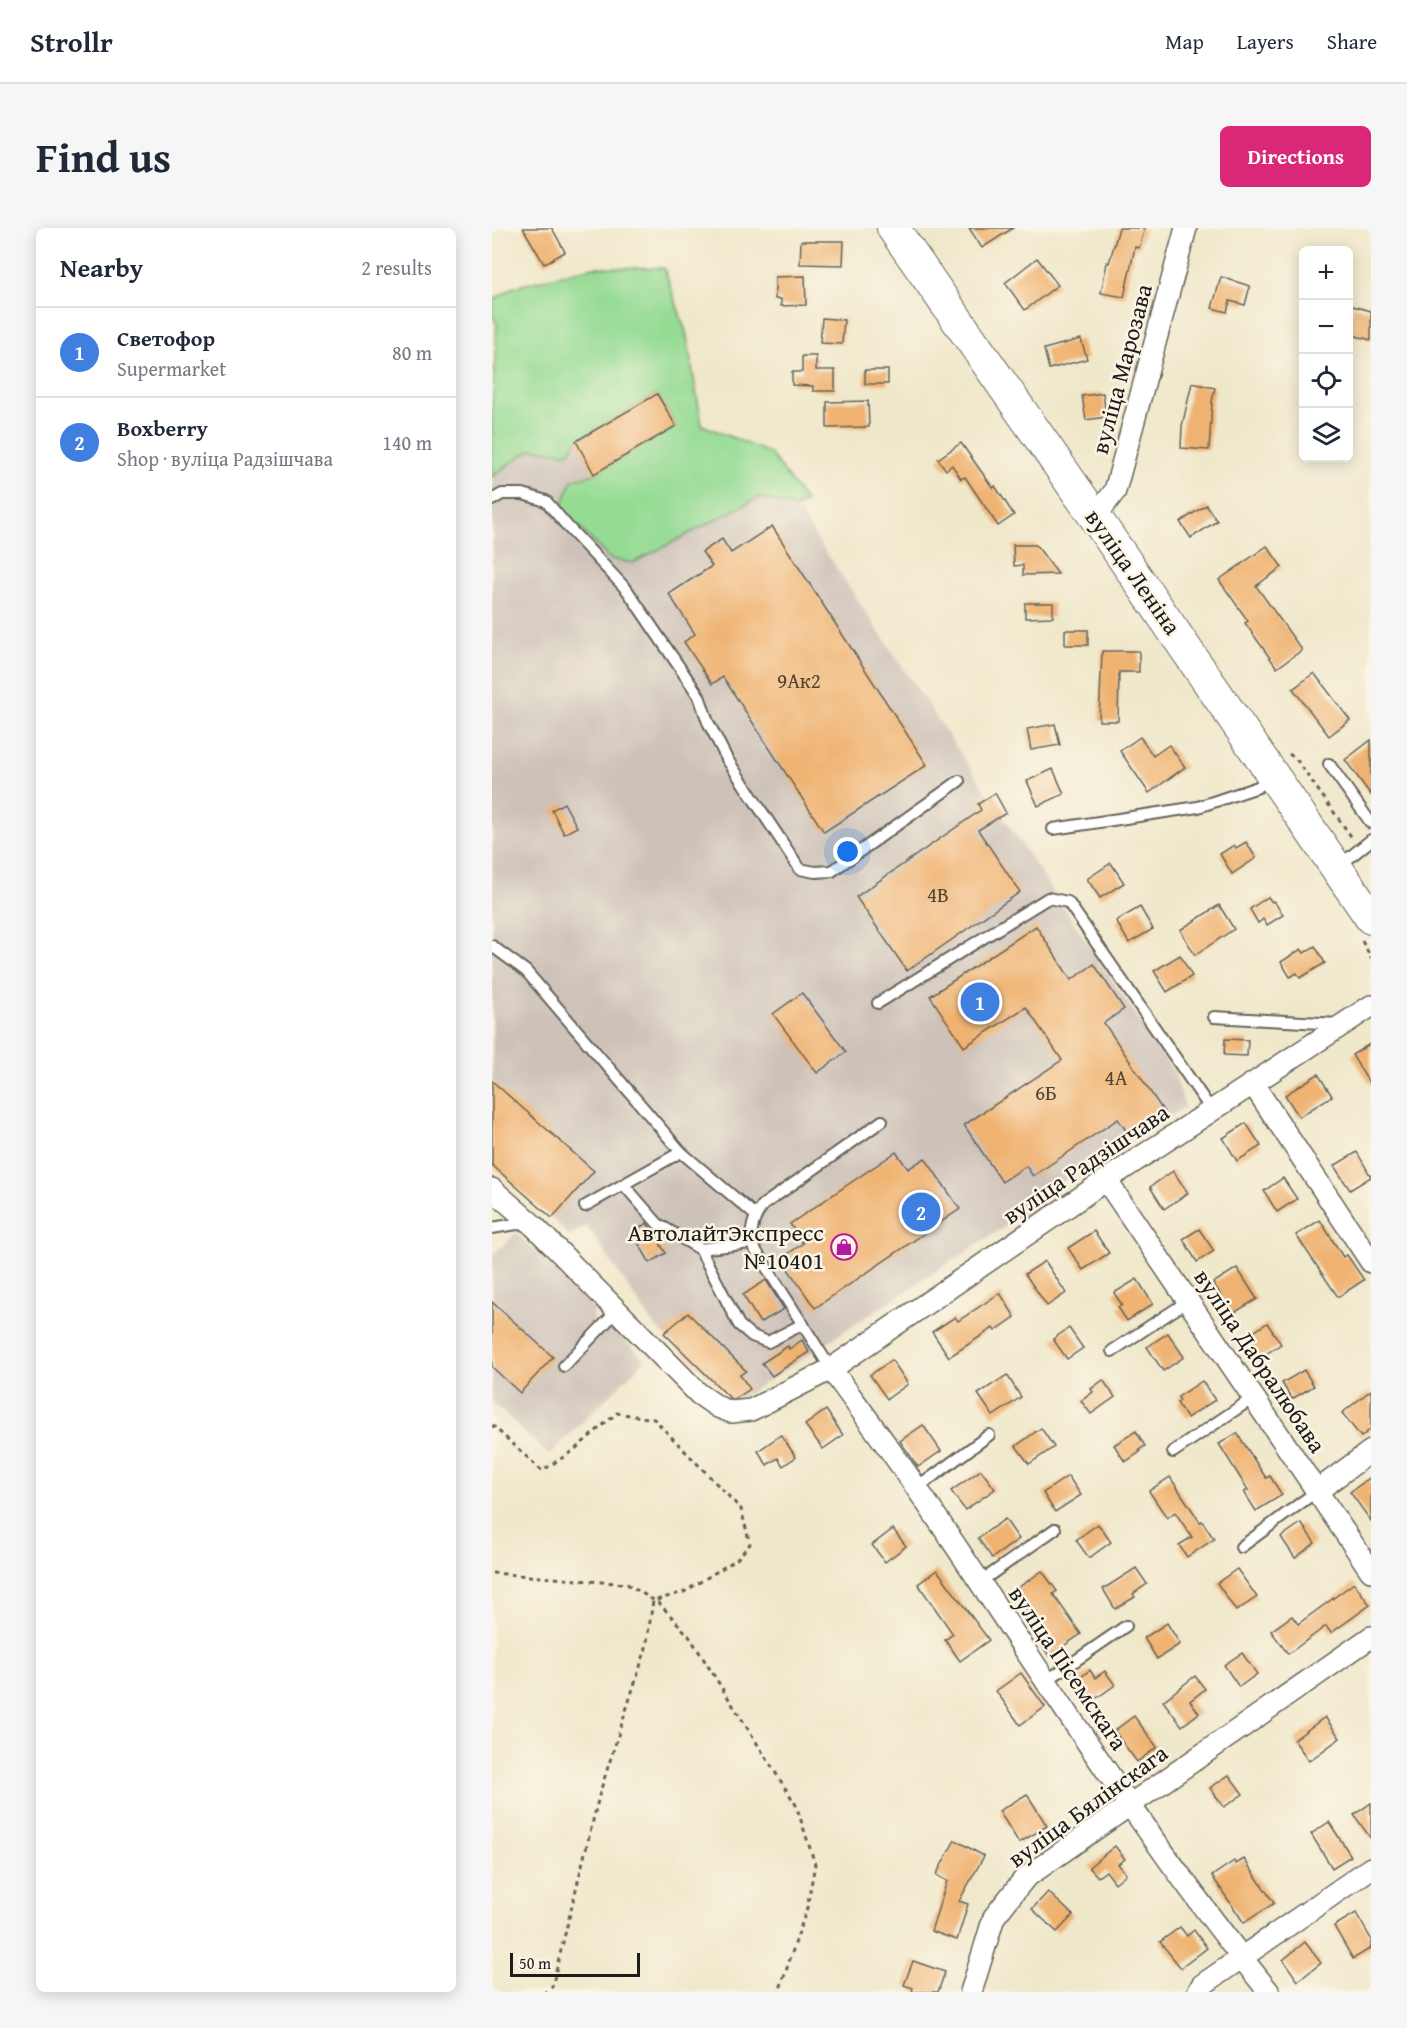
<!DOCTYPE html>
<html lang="en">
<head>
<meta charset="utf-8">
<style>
	:root { --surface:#fff; --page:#f6f6f7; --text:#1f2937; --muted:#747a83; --line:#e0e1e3; --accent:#db2777 }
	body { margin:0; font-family:"Gentium Book Plus",serif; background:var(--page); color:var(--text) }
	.controls { position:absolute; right:18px; top:18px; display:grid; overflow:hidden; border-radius:9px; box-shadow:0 3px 15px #0003 }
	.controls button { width:54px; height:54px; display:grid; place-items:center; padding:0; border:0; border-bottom:2px solid var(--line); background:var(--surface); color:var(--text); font:30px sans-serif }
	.scale { position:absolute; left:18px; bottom:15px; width:130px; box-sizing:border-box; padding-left:6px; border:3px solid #1c1c1c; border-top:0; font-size:16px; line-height:21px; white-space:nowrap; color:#1c1c1c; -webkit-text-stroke:4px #fcf5e5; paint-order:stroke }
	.you { position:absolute; left:356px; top:624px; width:21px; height:21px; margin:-15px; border:4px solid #fff; border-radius:50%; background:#1a73e8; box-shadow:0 0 0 9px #1a73e833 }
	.badge { display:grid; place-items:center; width:39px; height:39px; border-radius:50%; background:var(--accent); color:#fff; font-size:20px; font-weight:700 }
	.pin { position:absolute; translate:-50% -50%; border:3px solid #fff; box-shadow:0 2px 6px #0006 }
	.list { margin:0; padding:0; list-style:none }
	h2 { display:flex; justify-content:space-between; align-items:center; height:78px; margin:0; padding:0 24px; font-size:26px }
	h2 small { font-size:20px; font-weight:400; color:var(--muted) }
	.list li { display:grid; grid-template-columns:39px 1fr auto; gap:18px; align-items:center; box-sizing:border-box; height:90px; padding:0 24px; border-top:2px solid var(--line) }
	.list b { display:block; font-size:22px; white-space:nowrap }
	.list p { margin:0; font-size:20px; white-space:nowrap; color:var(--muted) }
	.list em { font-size:20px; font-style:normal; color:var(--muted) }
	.icon { flex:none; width:33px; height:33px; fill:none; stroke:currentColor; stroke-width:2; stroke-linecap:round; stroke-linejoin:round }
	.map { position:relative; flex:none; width:879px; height:1764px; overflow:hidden; border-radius:9px }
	header { display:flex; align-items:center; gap:36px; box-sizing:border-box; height:84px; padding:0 30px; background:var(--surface); border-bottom:2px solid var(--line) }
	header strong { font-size:28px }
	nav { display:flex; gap:33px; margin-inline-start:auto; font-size:21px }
	.intro { display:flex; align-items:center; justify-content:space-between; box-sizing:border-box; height:144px; padding:0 36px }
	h1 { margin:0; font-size:42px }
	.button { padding:15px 27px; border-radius:9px; background:var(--accent); color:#fff; font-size:21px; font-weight:700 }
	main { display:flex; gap:36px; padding:0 36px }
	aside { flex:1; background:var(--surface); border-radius:9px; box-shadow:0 3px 15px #0003 }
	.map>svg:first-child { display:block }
</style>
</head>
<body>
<header>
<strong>Strollr</strong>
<nav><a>Map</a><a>Layers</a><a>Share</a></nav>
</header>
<div class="intro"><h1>Find us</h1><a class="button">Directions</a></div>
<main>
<aside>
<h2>Nearby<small>2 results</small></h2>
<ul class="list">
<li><span class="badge" style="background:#3f7fe0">1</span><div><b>Светофор</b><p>Supermarket</p></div><em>80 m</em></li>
<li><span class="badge" style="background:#3f7fe0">2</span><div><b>Boxberry</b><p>Shop · вуліца Радзішчава</p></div><em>140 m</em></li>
</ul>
</aside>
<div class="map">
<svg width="879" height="1764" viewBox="0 0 879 1764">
	<rect width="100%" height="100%" fill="#fcf5e5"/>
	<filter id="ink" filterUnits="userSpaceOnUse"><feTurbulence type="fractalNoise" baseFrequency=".0167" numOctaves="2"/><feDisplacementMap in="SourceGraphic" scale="12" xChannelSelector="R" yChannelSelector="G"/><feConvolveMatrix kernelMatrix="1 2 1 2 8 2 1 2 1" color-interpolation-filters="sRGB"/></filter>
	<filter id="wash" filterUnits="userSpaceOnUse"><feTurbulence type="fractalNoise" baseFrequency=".008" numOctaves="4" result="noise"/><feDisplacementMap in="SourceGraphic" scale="24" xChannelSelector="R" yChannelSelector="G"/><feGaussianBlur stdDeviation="1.35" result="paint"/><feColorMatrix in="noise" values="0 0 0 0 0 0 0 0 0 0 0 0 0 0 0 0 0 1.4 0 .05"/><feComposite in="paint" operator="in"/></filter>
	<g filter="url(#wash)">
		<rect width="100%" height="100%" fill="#f0e8cb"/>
		<g fill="#cdc2b9">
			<polygon points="165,166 184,198 102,246 89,248 267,269 304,280 682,844 693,879 555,963 557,970 248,1171 241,1172 161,1096 95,998 77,1008 60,990 0,937 0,249 40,222 57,223 67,227 84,213"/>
			<polygon points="24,1005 102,1079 101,1093 112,1102 120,1099 153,1132 57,1227 0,1174 0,1028"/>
		</g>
		<path fill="#96db94" stroke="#597c58" stroke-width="1.5" d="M101,39L172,40L194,104L210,197L278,225L314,274L304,280L267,269L141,335L118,331L69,281L80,252L102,246L184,198L165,166L84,213L78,224C63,228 52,219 40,222C32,224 8,244 0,249V186L5,96L0,87V73L22,59Z"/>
		<g id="blocks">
			<g fill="#efb271">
				<polygon points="31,0 60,0 73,24 52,36"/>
				<polygon points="477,0 521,0 490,20"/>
				<polygon points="627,0 653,0 647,20 643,19 632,69 609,65 615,34 617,35"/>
				<polygon points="309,13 352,13 351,37 308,36"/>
				<polygon points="545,30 566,57 533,82 513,55"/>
				<polygon points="313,48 314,77 289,78 289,71 283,71 283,49"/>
				<polygon points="729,49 758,58 753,77 738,73 735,84 720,80"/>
				<polygon points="861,78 879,83 879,112 856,106 856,96"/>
				<polygon points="330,90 352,92 350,116 328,115"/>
				<polygon points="589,111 595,131 557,141 552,121"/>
				<polygon points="310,128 324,128 324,142 343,142 343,163 321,163 321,158 300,157 300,144 310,144"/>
				<rect x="373" y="142" width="23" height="14"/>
				<polygon points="700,155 723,160 720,174 717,222 689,220 690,198"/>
				<polygon points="611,165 614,189 594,192 590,168"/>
				<polygon points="165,166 184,198 102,246 84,213"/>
				<polygon points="376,173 377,199 335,200 335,174"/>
				<polygon points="469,215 501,260 503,258 522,287 506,298 473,249 469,251 460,237 454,242 446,231"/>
				<polygon points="714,277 725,293 699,310 688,294"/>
				<polygon points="280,298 435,537 332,604 231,449 220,456 192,414 203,406 177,366 220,338 210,324 230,311 239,325"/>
				<polygon points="521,317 544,317 566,346 531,347 531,337 522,338"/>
				<polygon points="775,318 790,339 764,358 810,422 785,440 753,395 756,393 727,352"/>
				<polygon points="533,375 561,375 561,389 533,390"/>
				<rect x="573" y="402" width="23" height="15"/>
				<polygon points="610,423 647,423 647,444 627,444 626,493 607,493"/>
				<polygon points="822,445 858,492 837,508 801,461"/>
				<polygon points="563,496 568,517 539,522 535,501"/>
				<polygon points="648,509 661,528 677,517 693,539 657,565 628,523"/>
				<polygon points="879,512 879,567 853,532"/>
				<polygon points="561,541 572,566 546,578 535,553"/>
				<polygon points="503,565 514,585 486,602 528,664 415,743 364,669 489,582 486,576"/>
				<polygon points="72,575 85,599 72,606 60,582"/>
				<polygon points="754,614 764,630 740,646 728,626 742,617 744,620"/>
				<polygon points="619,635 632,655 608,670 595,651"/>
				<polygon points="776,669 780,674 782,673 791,687 775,697 771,691 766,695 758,681"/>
				<polygon points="727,677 742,701 703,727 688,702"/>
				<polygon points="648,679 661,701 637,715 624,693"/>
				<polygon points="544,698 579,752 602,736 632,781 612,795 672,884 637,907 626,891 541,948 534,938 510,954 472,897 570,832 534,779 472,819 438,768"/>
				<polygon points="823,718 833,735 808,750 805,745 798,749 789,734 809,721 812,725"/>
				<polygon points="688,727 700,748 675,764 662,743"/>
				<polygon points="310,765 354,824 325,845 281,786"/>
				<polygon points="733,811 756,812 755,828 732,827"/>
				<polygon points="879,815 879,858 860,827"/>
				<polygon points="826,846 840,868 807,889 793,867"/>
				<polygon points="0,853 102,943 60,990 0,937"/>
				<polygon points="754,895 769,918 745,933 731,910"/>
				<polygon points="404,924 416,941 433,930 468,981 323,1080 289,1031 311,1015 298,996"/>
				<polygon points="865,924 879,949 858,962 842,938"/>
				<polygon points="681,943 696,965 672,981 658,959"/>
				<polygon points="791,950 805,971 785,984 772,963"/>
				<polygon points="828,992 851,1029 855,1027 872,1052 846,1069 804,1007"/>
				<polygon points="155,995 174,1025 158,1035 140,1004"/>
				<polygon points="707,1001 722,1023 705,1034 691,1011"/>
				<polygon points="602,1003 617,1025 591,1042 576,1020"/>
				<polygon points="553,1033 574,1065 555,1078 533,1046"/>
				<polygon points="745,1040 765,1071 740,1086 721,1055"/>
				<polygon points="645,1051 661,1076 635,1093 626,1079 630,1077 622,1065"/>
				<polygon points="274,1052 292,1081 268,1095 251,1067"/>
				<polygon points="508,1065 523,1089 503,1103 501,1100 457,1129 440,1104 463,1089 466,1093"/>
				<polygon points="0,1074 61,1129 28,1165 0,1139"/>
				<polygon points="196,1085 254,1143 248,1147 258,1161 243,1171 238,1170 172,1105"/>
				<polygon points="775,1095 789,1116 765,1132 751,1111"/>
				<polygon points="577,1100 591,1120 575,1131 561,1111"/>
				<polygon points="676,1105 692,1129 671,1143 655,1119"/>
				<polygon points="310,1112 317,1124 280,1148 270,1135 296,1118 297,1121"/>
				<polygon points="400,1132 416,1156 395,1171 378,1147"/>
				<polygon points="812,1142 822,1158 800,1171 790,1155"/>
				<polygon points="515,1147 529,1169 501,1188 486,1166"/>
				<polygon points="611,1152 623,1169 599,1186 589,1173 601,1164 599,1161"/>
				<polygon points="710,1153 723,1172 695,1190 685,1175 688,1173 686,1169"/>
				<polygon points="879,1162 879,1201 869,1209 850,1185"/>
				<polygon points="334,1182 351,1207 331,1221 313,1197"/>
				<polygon points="431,1197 449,1223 426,1239 408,1213"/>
				<polygon points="549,1200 562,1219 537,1236 524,1218"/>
				<polygon points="644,1203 653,1218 647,1222 648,1224 633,1234 622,1217"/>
				<polygon points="745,1205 774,1250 778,1248 790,1267 764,1283 752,1264 756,1262 727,1216"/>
				<polygon points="289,1207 304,1229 291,1238 286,1230 275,1237 266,1223"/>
				<polygon points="489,1242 503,1261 473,1282 459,1263"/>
				<polygon points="576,1248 589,1267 563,1284 551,1265"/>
				<polygon points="678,1249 708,1294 710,1293 722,1311 695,1329 687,1317 700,1309 683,1284 675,1290 657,1263"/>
				<polygon points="879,1249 879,1293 858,1264"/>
				<polygon points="513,1291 527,1311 500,1330 486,1310"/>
				<polygon points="809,1295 823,1315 803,1330 789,1309"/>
				<polygon points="606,1296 619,1314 597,1330 584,1312"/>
				<polygon points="401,1301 414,1318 393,1334 380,1317"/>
				<polygon points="644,1340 655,1356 641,1366 643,1369 623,1381 611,1361"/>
				<polygon points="745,1341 765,1369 744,1383 725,1355"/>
				<polygon points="445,1342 497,1412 468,1433 453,1412 461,1406 426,1356"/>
				<polygon points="550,1343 565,1363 561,1366 589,1406 557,1428 539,1402 544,1398 520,1364"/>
				<polygon points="862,1355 878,1377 839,1405 834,1398 796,1426 779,1403 800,1388 806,1396"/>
				<polygon points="675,1395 688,1416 665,1431 652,1410"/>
				<polygon points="750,1425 765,1446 747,1459 732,1437"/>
				<polygon points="598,1442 603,1450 613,1443 623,1457 599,1474 584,1453"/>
				<polygon points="529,1445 553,1479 528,1497 504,1463"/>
				<polygon points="703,1448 713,1461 698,1473 707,1485 690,1498 671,1473"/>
				<polygon points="642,1488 665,1519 645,1534 622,1503"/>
				<polygon points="833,1489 848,1510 817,1533 802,1512"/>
				<polygon points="737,1547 751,1566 732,1579 718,1560"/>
				<polygon points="535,1566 555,1598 527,1615 507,1583"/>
				<polygon points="879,1575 879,1611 862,1587"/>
				<polygon points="837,1594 859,1628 840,1640 819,1606"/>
				<polygon points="463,1612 492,1628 467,1673 476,1676 465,1712 439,1703 455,1653 444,1647"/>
				<polygon points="623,1618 633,1631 626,1636 634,1646 623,1655 614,1643 606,1649 597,1639"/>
				<polygon points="752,1631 782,1675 752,1695 720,1648 742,1633 744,1636"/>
				<polygon points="556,1664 581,1687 565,1704 540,1681"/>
				<polygon points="864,1685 879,1711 879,1720 861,1731 842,1698"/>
				<polygon points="688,1699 695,1708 702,1702 715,1720 689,1740 668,1714"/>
				<polygon points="813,1714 829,1735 806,1753 791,1732"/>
				<polygon points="421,1733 453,1744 446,1764 420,1764 421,1760 412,1757"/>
			</g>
		</g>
	</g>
	<g filter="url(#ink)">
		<use href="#blocks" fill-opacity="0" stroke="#666359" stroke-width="1.5"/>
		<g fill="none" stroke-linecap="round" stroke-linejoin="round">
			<g stroke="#666359" stroke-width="14">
				<g id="lane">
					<polyline points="0,272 10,266 31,266 54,273 76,299 135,362 207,468 216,494 235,531 308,641 323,644 340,643 467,553"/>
					<polyline points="837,536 879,595"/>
					<polyline points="561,601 706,579 766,559 778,549"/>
					<polyline points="847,638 879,612"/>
					<polyline points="0,718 34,743 189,924 263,987"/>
					<polyline points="386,775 556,670 576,674 720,883"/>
					<polyline points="722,789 847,796"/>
					<polyline points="132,957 166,996 208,1021 259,1015"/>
					<polyline points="93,978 189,924"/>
					<polyline points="0,1000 25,996 38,997"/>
					<polyline points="208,1021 247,1097 260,1108 276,1114 311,1096"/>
					<polyline points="620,1123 696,1073"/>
					<polyline points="72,1138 125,1083"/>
					<path d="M339,1141L259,1015C259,999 262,989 271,977L390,893"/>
					<polyline points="681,1224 761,1170"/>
					<polyline points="425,1260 497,1207"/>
					<polyline points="749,1319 825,1263"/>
					<polyline points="488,1354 563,1301"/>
					<polyline points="554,1453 634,1398"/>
				</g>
			</g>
			<g stroke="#666359" stroke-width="24">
				<g id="street">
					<polyline points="603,289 623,263 694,0"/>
					<polyline points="761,856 879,1034"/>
					<polyline points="614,952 879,1343"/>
					<polyline points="0,961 42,998 207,1166 226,1179 239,1184 259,1182 339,1141 614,952 879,778"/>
					<path d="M339,1141C368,1181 398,1221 426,1262C541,1431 649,1605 777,1764"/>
					<polyline points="825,1263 879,1223"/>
					<polyline points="479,1764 502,1689 533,1650 879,1409"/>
					<polyline points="706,1764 710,1757 879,1640"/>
				</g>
			</g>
			<g stroke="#666359" stroke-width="34">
				<polyline id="primary" points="401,0 603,289 879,690"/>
			</g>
			<g stroke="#666359" stroke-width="3" stroke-dasharray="4.5 4.5" stroke-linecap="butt">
				<polyline points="797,526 804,531 861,611"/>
				<polyline points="870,713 879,730"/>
				<polyline points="0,1197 50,1243 82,1222 125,1185 162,1191 249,1281 258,1316 245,1331 192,1364 161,1373 154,1420 108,1564 60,1759 53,1764"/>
				<polyline points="0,1345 135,1356 168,1376 197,1408 304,1577 323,1636 315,1680 287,1764"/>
			</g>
			<use href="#lane" stroke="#fff" stroke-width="10"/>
			<use href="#street" stroke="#fff" stroke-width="21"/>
			<use href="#primary" stroke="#fff" stroke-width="32"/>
		</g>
	</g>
	<defs>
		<g id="shop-ring" transform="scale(1.35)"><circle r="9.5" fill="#fcf5e5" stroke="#b5179e" stroke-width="1.5"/><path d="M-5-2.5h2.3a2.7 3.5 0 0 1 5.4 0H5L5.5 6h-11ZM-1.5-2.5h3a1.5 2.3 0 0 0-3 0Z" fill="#b5179e"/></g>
	</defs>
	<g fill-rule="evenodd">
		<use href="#shop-ring" x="352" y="1019"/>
	</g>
	<g text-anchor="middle" stroke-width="5" stroke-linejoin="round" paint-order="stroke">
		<g font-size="21" fill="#514231">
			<text x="307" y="460">9Ак2</text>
			<text x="446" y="674">4В</text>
			<text x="624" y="857">4А</text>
			<text x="554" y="872">6Б</text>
		</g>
		<g font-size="24" fill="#1c1c1c" stroke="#fcf5e5">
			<text transform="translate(630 141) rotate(-75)" y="8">вуліца Марозава</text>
			<text transform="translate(641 344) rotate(55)" y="8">вуліца Леніна</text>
			<text transform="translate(594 936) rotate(-34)" y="8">вуліца Радзішчава</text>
			<text transform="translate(768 1133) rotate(56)" y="8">вуліца Дабралюбава</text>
			<text transform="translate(576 1440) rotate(56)" y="8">вуліца Пісемскага</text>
			<text transform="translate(596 1578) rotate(-36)" y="8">вуліца Бялінскага</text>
		</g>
		<g font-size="24" fill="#1c1c1c" stroke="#fcf5e5" text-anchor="end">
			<text x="332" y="1013">АвтолайтЭкспресс<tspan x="332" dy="28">№10401</tspan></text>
		</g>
	</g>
</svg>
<div class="controls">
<button>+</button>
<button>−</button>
<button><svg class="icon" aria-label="locate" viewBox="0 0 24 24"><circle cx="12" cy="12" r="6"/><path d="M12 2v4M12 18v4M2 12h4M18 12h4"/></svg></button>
<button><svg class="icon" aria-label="layers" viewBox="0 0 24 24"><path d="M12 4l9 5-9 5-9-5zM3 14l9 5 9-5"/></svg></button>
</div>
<div class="scale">50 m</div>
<div class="you"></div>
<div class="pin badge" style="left:488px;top:774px;background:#3f7fe0">1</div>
<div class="pin badge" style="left:429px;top:984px;background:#3f7fe0">2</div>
</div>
</main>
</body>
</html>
